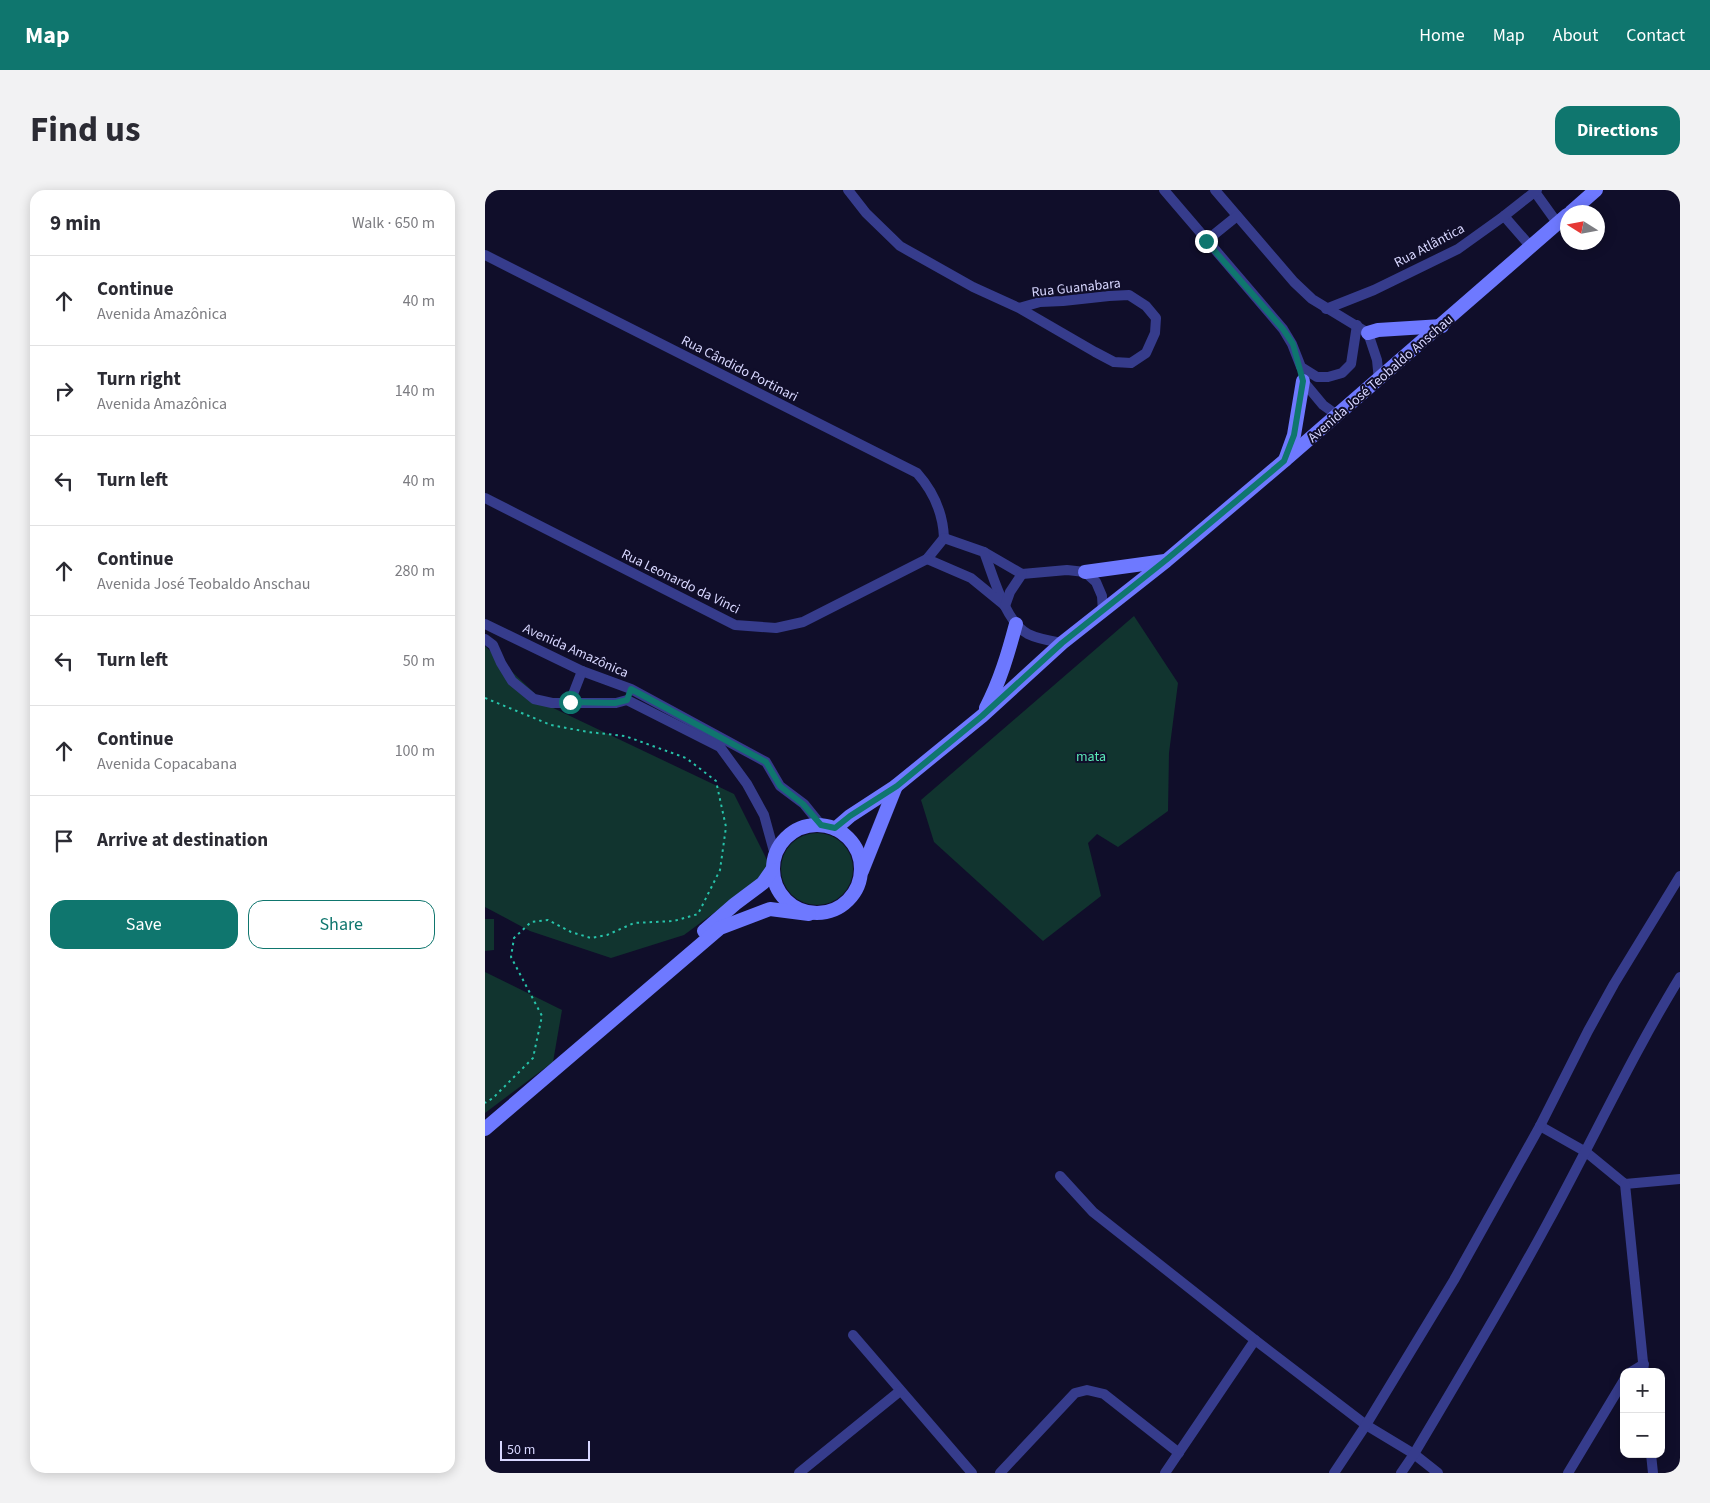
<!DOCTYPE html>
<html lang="en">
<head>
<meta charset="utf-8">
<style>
	:root { --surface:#fff; --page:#f2f2f3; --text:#2b2b33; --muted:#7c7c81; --line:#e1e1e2; --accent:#0f766e }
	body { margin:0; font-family:"Source Sans 3",sans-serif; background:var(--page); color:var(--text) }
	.controls { position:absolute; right:15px; bottom:15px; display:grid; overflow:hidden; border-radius:10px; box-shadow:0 2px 12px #0003 }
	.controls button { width:45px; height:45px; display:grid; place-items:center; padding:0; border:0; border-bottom:1px solid var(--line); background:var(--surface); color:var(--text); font:25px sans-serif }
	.compass { position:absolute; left:1075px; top:15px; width:45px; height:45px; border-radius:50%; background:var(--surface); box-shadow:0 2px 12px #0003; rotate:281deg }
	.scale { position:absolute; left:15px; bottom:12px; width:90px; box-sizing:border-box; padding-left:5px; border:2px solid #d8d7ff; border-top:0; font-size:14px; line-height:18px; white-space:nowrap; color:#d8d7ff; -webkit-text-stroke:4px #100e2a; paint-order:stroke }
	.stop { position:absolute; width:15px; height:15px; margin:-11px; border:4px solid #0f766e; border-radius:50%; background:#fff }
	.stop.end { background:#0f766e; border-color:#fff; box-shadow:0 1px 5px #0008 }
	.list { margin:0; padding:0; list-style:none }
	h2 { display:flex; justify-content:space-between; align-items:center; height:65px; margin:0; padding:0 20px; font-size:21px }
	h2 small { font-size:16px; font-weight:400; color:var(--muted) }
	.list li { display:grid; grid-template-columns:32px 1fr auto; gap:15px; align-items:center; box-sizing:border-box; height:90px; padding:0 20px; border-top:1px solid var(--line) }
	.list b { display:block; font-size:19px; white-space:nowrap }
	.list p { margin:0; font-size:16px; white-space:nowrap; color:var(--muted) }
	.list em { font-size:16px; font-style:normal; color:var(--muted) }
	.actions { display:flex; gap:10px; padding:15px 20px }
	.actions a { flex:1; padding:11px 0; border:1px solid var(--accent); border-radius:15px; text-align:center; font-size:18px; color:var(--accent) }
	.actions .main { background:var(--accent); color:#fff }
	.icon { flex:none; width:28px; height:28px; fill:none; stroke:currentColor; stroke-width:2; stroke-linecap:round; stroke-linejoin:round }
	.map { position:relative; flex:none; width:1195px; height:1283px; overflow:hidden; border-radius:15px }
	header { display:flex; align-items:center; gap:30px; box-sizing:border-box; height:70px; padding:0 25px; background:var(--accent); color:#fff }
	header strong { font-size:24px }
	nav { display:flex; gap:28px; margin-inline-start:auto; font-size:18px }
	.intro { display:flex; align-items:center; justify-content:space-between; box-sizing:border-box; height:120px; padding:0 30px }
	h1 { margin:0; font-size:35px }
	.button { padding:12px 22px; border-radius:15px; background:var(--accent); color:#fff; font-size:18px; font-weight:700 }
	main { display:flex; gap:30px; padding:0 30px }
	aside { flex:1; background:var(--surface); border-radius:15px; box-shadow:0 2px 12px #0003 }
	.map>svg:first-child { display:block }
</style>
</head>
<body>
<header>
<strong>Map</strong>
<nav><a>Home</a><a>Map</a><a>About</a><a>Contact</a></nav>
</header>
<div class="intro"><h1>Find us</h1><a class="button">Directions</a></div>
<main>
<aside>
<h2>9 min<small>Walk · 650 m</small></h2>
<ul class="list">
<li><svg class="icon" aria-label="ahead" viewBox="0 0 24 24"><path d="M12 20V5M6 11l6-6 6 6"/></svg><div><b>Continue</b><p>Avenida Amazônica</p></div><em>40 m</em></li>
<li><svg class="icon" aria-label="right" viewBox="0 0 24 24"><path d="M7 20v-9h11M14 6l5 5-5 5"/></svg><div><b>Turn right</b><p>Avenida Amazônica</p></div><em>140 m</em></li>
<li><svg class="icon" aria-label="left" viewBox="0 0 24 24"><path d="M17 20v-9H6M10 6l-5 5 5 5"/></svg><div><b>Turn left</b></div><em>40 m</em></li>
<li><svg class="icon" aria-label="ahead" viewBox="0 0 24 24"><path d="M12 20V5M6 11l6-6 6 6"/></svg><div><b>Continue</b><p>Avenida José Teobaldo Anschau</p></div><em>280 m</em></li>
<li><svg class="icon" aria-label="left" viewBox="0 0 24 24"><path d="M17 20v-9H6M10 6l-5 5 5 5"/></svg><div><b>Turn left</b></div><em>50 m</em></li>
<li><svg class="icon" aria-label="ahead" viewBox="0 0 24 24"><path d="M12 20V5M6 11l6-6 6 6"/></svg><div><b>Continue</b><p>Avenida Copacabana</p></div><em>100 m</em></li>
<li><svg class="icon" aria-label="arrive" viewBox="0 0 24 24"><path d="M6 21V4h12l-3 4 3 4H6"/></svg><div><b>Arrive at destination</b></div></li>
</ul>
<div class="actions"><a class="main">Save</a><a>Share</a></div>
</aside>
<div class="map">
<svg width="1195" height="1283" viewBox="0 0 1195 1283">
	<rect width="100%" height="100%" fill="#100e2a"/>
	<g fill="#11342f">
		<polygon points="649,426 693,493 684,563 683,621 633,657 612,644 603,653 616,706 558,751 449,652 436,610"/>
		<polygon points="0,456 62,515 249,604 287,680 199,745 126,768 45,741 0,717"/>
		<circle cx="332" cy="679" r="36"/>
		<polygon points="0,729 9,729 9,760 0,761"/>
		<polygon points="0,782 77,820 68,872 0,923"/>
	</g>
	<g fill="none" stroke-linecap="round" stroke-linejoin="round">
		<polyline stroke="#27c3aa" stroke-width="2" stroke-dasharray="2.5 4" stroke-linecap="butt" points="0,508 66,535 103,542 140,546 201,568 231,591 241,637 235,680 213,724 189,731 149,733 122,745 106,748 86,742 63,730 46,732 29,748 26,767 57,826 48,868 8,908 0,913"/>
		<g stroke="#363c8c" stroke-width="10">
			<polyline points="363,0 381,23 415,56 488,97 534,118 610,162 629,172 646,173 661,163 670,143 671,128 661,116 644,105 624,106 578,111 555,112 534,118"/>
			<polyline points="679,0 798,139 807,154 816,177 832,187 843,187 857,183 866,174 872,135"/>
			<polyline points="730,0 809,92 827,109 883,143 892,170 894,190"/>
			<polyline points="1050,2 1073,34"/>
			<polyline points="1019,26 1046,57"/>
			<polyline points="721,51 752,26"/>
			<path d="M0,65L432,283C449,302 458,323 459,348"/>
			<polyline points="841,119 889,100 973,59 1019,26 1052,0"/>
			<polyline points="818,188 818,191 838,215 852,225"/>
			<polyline points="0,308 250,435 291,438 318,432 442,369 459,348"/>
			<polyline points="459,348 499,362 537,384 582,380 600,382 611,392 617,406 618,422"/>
			<path d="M499,362C508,385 520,432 543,444C553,449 566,451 577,453"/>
			<polyline points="442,369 486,388 519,415"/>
			<polyline points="520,416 525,402 537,384"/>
			<polyline points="0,434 97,481 146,499 281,572 295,596 319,614 336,635"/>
			<polyline points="0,449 8,455 16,473 27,491 49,509 67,513 131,513 142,510 235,557 262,594 279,625 290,665"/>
			<polyline points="85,512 97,481"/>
			<polyline points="1055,936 1101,962 1140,994 1195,989"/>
			<polyline points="575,986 608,1022 770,1150 881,1235 929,1264 953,1283"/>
			<polyline points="1140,994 1159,1182"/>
			<polyline points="368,1145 487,1283"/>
			<polyline points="1146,1182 1159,1174"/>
			<polyline points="1166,1264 1168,1283"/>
			<polyline points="314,1283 415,1201"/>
			<polyline points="515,1283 590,1203 602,1200 619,1204 694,1263"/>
			<polyline points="680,1283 770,1150"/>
			<polyline points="849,1283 881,1235 969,1090 1055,936 1103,841 1129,794 1195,686"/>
			<path d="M916,1283L929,1264C974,1188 1020,1112 1062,1034C1107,952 1146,867 1195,787"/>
			<polyline points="1083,1283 1139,1190"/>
		</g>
		<g stroke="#6e79ff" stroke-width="14">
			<polyline points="1086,22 1111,0"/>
			<polyline points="883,143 893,140 957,136"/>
			<polyline points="800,270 809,245 818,191"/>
			<polyline points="600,382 680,371"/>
			<path d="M501,518C515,491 523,464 531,434"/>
			<circle cx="332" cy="679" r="44"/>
			<polyline points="350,639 365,626 411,596 497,526 577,453 681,371 799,271 1082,25"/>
			<polyline points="377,681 411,596"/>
			<polyline points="219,741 250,714 278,693 287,680"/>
			<polyline points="0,939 235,738 285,719 324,724"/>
		</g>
	</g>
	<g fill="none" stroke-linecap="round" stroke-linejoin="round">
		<polyline stroke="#0f766e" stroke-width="6" points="85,512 130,513 142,510 146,499 281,572 295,596 318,614 336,635 350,638 365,626 412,596 497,526 577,453 681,370 799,271 809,245 818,191 808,154 798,139 721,51"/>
	</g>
	<g text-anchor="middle" stroke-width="4" stroke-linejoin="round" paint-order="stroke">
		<g font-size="14" fill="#d8d7ff" stroke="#100e2a">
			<text transform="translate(944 55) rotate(-28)" y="5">Rua Atlântica</text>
			<text transform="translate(591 97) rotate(-6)" y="5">Rua Guanabara</text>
			<text transform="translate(255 178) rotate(27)" y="5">Rua Cândido Portinari</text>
			<text transform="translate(895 188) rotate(-41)" y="5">Avenida José Teobaldo Anschau</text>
			<text transform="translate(196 391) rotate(26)" y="5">Rua Leonardo da Vinci</text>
			<text transform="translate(91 460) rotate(24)" y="5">Avenida Amazônica</text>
		</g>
		<g font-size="14" fill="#5ae8b7" stroke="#100e2a">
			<text x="606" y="571">mata</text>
		</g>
	</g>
</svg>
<div class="controls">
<button>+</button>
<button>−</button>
</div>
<svg class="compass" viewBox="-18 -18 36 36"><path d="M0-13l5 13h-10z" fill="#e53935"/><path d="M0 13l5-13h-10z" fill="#7c7c81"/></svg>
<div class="scale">50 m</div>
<div class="stop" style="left:85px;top:512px"></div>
<div class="stop end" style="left:721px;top:51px"></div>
</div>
</main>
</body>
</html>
